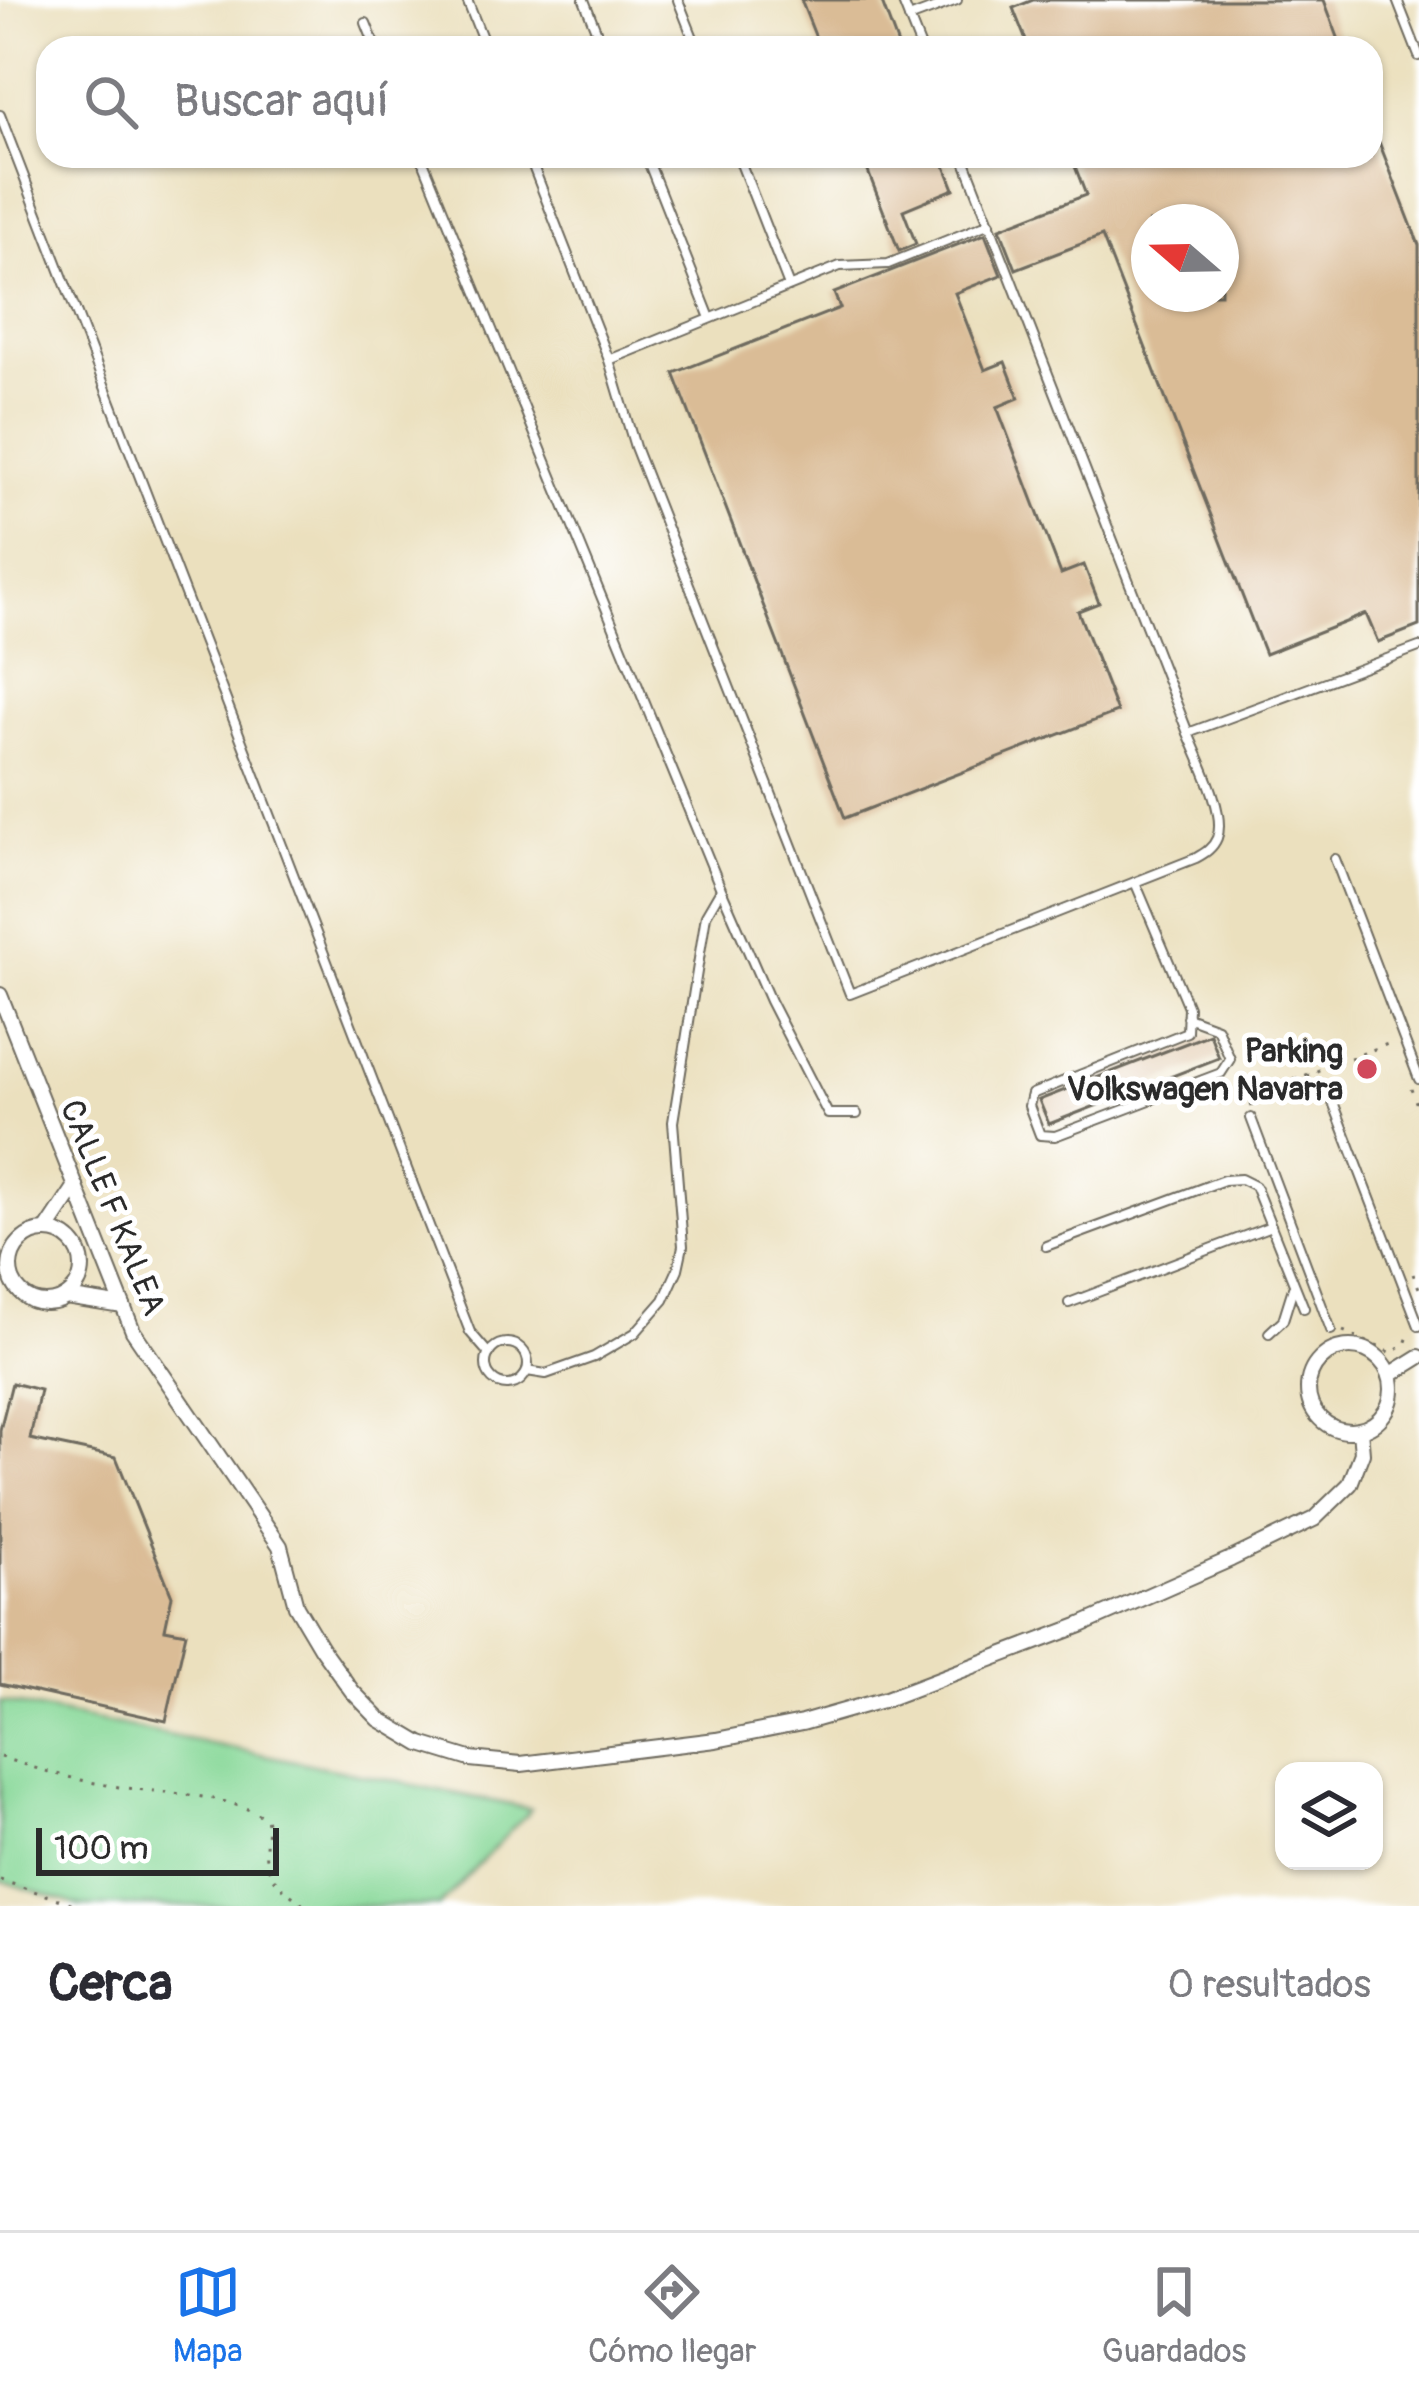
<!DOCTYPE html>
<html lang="es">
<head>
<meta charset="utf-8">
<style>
	:root { --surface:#fff; --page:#f7f7f7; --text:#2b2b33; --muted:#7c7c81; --line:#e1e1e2; --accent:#1a73e8 }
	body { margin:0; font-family:Pangolin,sans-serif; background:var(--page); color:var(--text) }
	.controls { position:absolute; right:36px; bottom:36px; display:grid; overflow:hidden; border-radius:24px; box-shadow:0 3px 9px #0004 }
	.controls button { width:108px; height:108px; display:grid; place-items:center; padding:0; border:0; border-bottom:3px solid var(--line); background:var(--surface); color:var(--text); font:60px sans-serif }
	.compass { position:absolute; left:1131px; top:204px; width:108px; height:108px; border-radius:50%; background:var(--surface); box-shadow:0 3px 9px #0004; rotate:290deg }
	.scale { position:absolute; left:36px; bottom:30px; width:243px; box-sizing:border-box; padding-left:12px; border:6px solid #2b2b2b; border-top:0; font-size:33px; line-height:42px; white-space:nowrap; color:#2b2b2b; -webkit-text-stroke:9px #fff; paint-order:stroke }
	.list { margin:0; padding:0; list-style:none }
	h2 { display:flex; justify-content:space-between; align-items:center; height:156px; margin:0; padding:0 48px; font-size:51px }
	h2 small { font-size:39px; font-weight:400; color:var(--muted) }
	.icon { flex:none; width:66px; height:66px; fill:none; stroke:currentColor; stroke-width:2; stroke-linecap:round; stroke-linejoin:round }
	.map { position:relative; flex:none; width:1419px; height:1906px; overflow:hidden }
	.search { position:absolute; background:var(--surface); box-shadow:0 3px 9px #0004; left:36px; right:36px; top:36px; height:132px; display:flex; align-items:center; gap:30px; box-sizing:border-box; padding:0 42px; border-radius:36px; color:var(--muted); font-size:45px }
	.sheet { height:324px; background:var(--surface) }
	nav { display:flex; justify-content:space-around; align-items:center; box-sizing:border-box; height:168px; border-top:3px solid var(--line); background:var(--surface); font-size:33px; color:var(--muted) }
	nav a { display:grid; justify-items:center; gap:6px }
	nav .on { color:var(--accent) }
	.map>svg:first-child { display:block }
</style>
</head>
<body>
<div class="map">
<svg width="1419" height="1906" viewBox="0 0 1419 1906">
	<rect width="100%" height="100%" fill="#fff"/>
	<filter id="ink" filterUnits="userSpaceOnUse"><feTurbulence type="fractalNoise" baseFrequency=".00833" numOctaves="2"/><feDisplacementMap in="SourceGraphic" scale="24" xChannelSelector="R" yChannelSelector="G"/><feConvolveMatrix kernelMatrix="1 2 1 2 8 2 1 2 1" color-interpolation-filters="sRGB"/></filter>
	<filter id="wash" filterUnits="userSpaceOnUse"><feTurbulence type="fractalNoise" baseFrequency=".004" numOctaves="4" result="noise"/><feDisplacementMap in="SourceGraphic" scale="48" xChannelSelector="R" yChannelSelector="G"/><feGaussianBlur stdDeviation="2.7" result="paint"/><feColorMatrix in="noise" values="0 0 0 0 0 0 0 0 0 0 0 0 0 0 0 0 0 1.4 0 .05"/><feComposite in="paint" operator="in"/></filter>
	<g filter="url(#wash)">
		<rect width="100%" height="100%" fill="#ebe0be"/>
		<polygon fill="#87d898" stroke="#598262" stroke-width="3" points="0,1701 531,1809 439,1906 80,1906 0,1880"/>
		<g id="blocks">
			<g fill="#dabc96" fill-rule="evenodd">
				<polygon points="801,0 881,0 899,48 820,48"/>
				<polygon points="1033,0 1324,0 1342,48 1029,48 1013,8"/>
				<path d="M1372,124L1419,245V626L1378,642L1366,614L1265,654L1102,236L1016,269L1000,228L1086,195L1071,156H1371ZM1149,222H1221V294H1149Z"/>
				<polygon points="862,156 941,156 954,189 903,210 916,244 899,251"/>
				<polygon points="985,234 1001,275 955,293 985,370 1005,362 1019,398 997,407 1061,574 1084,565 1099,603 1078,611 1117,712 845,818 674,373 840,308 834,293"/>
				<polygon points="1210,1034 1219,1058 1049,1124 1039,1100"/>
				<polygon points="12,1383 40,1390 30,1439 116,1457 172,1596 165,1629 186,1633 166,1721 0,1684 0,1430"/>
			</g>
		</g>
	</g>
	<g filter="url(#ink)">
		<use href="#blocks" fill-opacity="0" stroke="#6e6a5e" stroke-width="3"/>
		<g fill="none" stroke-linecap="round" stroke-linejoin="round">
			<g stroke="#6e6a5e" stroke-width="12">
				<g id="lane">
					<polyline points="467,0 486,48"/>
					<polyline points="584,0 603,48"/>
					<polyline points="678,0 697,48"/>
					<polyline points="902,0 921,48"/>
					<polyline points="1397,0 1419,56"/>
					<polyline points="909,18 957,0"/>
					<polyline points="366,23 376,48"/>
					<polyline points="0,115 470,1332 489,1354"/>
					<polyline points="421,156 721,889 770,1001 828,1114 857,1114"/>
					<path d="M529,156L609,360L635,447L850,994L1196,858C1205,853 1213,848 1217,838C1227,813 1198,758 1188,733L963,156"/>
					<polyline points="646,156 710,318"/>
					<polyline points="738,156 789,286"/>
					<polyline points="609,360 840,266 888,264 990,223"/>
					<polyline points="1188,733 1419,647"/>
					<polyline points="1335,859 1419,1079"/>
					<polyline points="1135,882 1188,1007 1187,1032 1032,1094 1029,1106 1040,1135 1055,1136 1221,1073 1230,1059 1217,1028 1187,1017"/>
					<polyline points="1328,1089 1419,1326"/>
					<polyline points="1251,1118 1331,1330"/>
					<polyline points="1046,1246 1224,1180 1241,1179 1255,1186 1304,1308"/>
					<polyline points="1069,1303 1271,1226"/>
					<polyline points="1269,1333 1283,1320 1293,1288"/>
					<circle cx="507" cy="1364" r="21"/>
					<polyline points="527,1371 546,1374 594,1357 635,1333 664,1300 678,1269 683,1246 673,1122 706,915 720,891"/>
				</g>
			</g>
			<g stroke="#6e6a5e" stroke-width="18">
				<g id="street">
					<polyline points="0,995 133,1331 280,1546 296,1606 321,1648 352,1691 379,1719 421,1744 470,1759 521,1764 716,1740 802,1723 886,1699 1081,1625 1231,1559 1314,1519 1350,1484 1362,1453 1360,1430"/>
					<circle cx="46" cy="1267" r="36"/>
					<polyline points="46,1231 76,1186"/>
					<polyline points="66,1297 123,1306"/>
					<circle cx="1350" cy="1389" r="42"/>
					<polyline points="1390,1375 1419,1357"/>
				</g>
			</g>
			<g stroke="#6e6a5e" stroke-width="3" stroke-dasharray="3 9" stroke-linecap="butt">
				<polyline points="1308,1074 1314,1090"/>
				<polyline points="1411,1089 1419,1110"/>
				<polyline points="1252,1107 1248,1097 1393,1042"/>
				<polyline points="1413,1274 1419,1288"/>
				<polyline points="1343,1331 1392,1353 1405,1344 1409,1334"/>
				<path d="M0,1757C39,1770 78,1781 119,1787C169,1794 222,1793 266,1818C270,1836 264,1845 266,1859C270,1882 289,1893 305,1906"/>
				<polyline points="0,1880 80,1906"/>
			</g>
			<use href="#lane" stroke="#fff" stroke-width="8"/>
			<use href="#street" stroke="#fff" stroke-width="14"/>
		</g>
	</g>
	<circle fill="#d1495b" stroke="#fff" stroke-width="4.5" cx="1367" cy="1069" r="12"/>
	<g text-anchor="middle" stroke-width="10" stroke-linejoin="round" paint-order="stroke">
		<g font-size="33" font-weight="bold" fill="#2b2b2b" stroke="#fff" text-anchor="end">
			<text x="1343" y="1062">Parking<tspan x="1343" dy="38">Volkswagen Navarra</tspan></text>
		</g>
		<g font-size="33" fill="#2b2b2b" stroke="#fff">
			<text transform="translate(114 1207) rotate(68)" y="12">CALLE F KALEA</text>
		</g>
	</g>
</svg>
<div class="controls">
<button><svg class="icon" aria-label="layers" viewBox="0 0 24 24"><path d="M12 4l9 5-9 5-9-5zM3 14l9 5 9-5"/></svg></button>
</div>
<svg class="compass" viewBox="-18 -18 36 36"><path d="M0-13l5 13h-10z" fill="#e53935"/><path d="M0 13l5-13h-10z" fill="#7c7c81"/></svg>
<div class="scale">100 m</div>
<div class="search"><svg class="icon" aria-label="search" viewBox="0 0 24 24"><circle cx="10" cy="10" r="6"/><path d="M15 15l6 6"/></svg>Buscar aquí</div>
</div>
<section class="sheet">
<h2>Cerca<small>0 resultados</small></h2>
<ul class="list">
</ul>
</section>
<nav>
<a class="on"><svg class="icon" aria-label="map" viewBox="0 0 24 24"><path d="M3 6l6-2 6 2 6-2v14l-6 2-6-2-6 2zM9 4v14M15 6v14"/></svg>Mapa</a>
<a><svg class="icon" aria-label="directions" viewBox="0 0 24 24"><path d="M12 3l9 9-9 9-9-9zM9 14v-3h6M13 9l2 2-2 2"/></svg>Cómo llegar</a>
<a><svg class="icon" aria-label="saved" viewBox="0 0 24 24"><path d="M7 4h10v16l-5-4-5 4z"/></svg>Guardados</a>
</nav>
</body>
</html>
